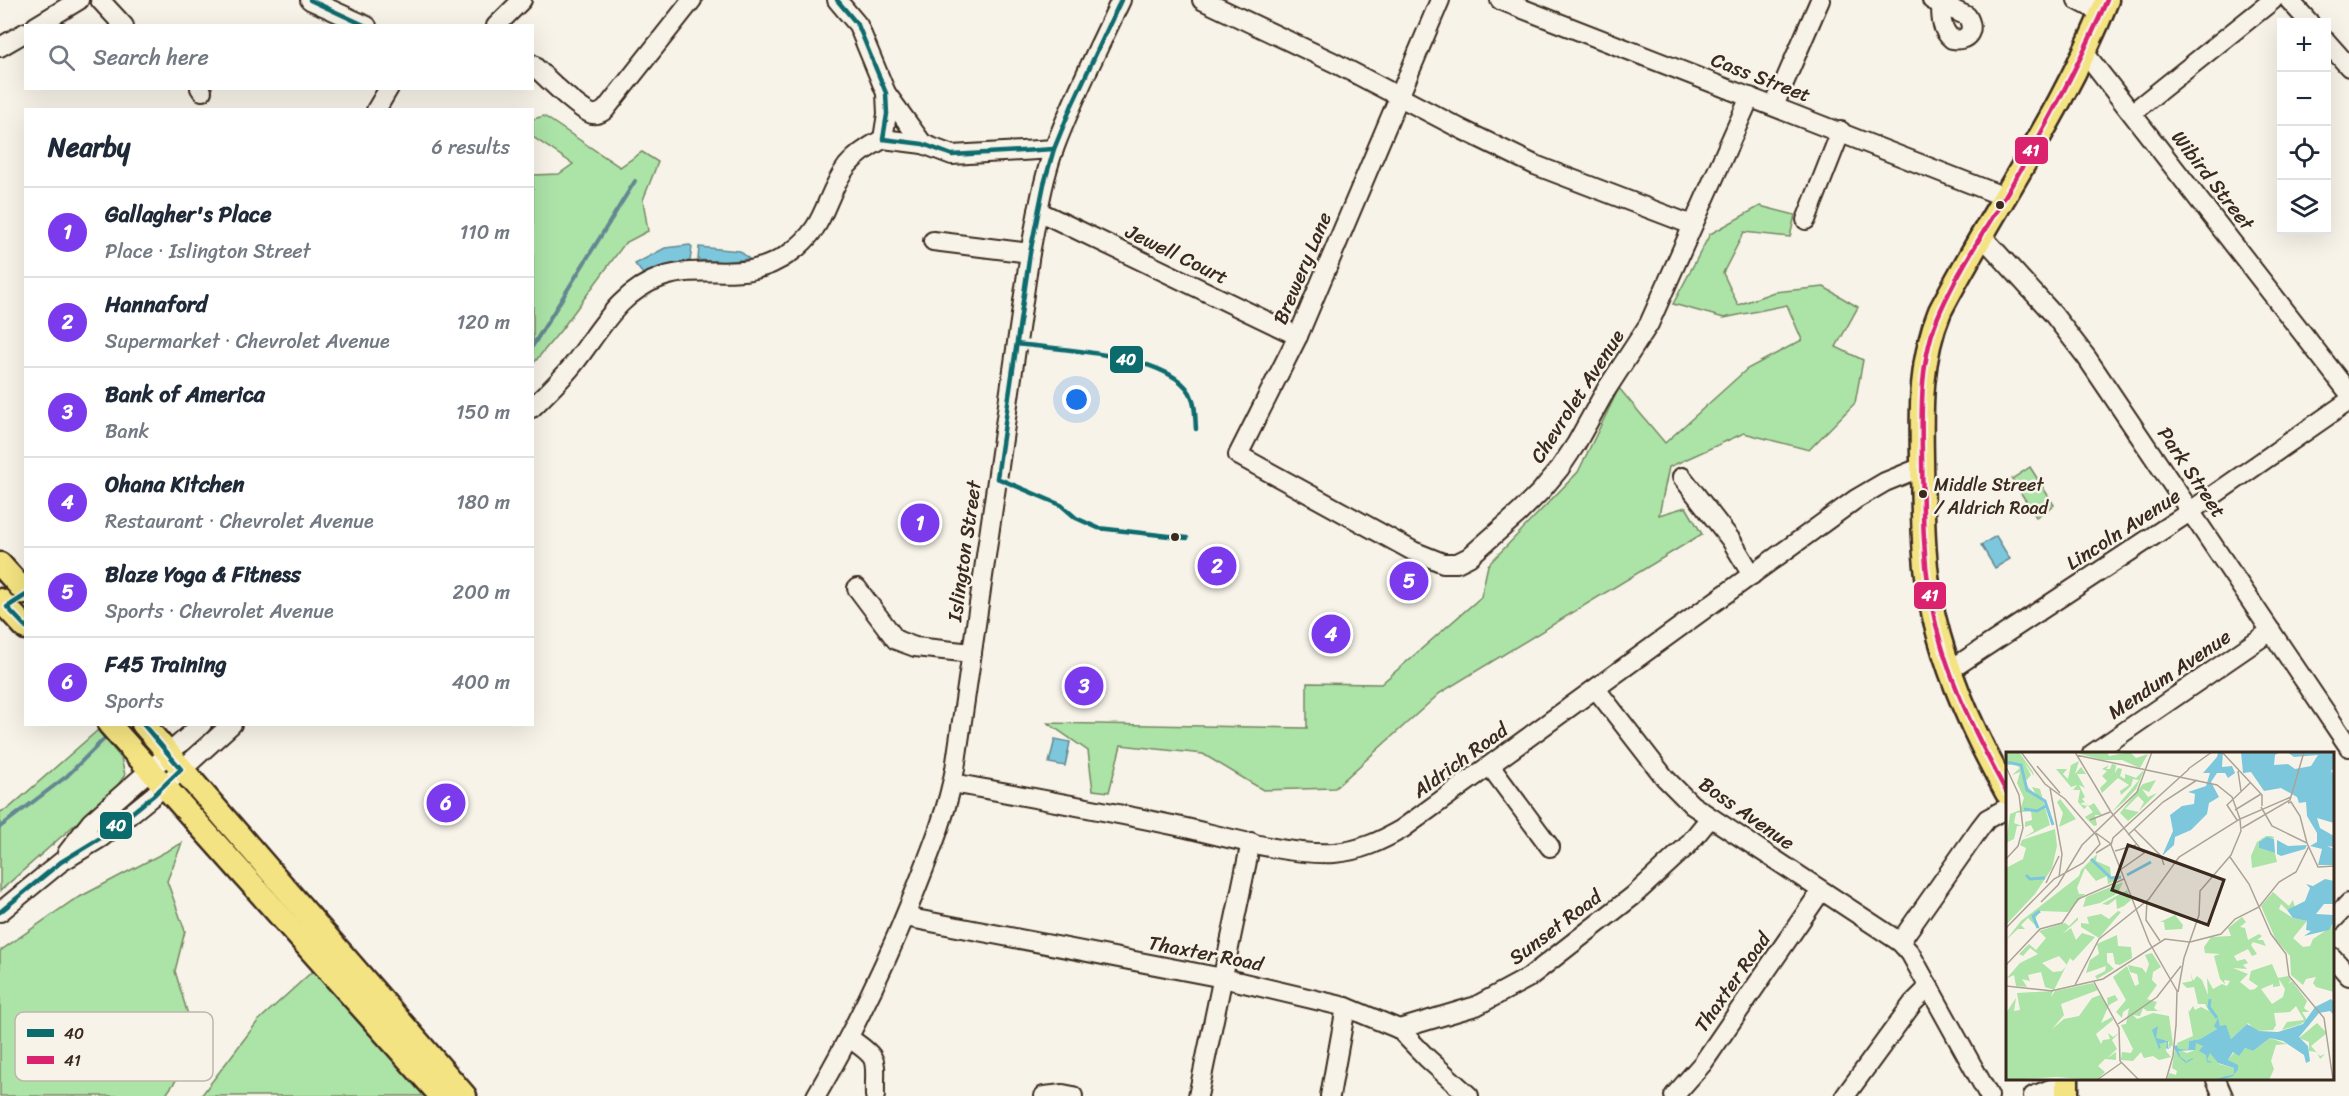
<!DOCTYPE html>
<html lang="en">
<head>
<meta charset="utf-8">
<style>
	:root { --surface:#fff; --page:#f6f6f7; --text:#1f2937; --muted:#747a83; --line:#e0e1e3; --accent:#7c3aed }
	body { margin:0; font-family:Sriracha,sans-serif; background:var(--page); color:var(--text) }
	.controls { position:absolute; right:18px; top:18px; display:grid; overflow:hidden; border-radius:0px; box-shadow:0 6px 24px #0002 }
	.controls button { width:54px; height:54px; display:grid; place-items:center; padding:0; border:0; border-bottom:2px solid var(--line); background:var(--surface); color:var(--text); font:30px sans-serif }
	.you { position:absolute; left:1077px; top:400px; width:21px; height:21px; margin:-15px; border:4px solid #fff; border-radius:50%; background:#1a73e8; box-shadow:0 0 0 9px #1a73e833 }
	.badge { display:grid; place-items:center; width:39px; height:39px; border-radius:50%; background:var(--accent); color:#fff; font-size:20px; font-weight:700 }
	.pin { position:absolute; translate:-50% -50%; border:3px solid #fff; box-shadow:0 2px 6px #0006 }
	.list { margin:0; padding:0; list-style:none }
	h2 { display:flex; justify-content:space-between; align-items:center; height:78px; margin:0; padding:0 24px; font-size:26px }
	h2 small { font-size:20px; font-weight:400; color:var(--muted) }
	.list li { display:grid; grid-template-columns:39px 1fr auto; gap:18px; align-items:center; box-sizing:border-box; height:90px; padding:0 24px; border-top:2px solid var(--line) }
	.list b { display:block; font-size:22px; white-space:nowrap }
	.list p { margin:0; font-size:20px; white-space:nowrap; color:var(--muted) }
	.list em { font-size:20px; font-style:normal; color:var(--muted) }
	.icon { flex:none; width:33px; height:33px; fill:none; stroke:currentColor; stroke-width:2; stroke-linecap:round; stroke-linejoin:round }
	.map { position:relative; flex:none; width:2349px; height:1096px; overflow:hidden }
	.search { position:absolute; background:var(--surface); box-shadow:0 6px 24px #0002; left:24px; top:24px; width:510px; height:66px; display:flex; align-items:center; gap:15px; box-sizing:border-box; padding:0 21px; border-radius:0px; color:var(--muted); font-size:22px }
	.panel { position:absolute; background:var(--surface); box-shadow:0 6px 24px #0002; left:24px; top:108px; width:510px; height:618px; border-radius:0px }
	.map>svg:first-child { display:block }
</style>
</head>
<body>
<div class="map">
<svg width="2349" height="1096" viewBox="0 0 2349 1096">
	<rect width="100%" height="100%" fill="#f7f3e8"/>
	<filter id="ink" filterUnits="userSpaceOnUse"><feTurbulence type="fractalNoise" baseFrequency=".0167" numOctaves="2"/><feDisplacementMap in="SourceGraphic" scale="12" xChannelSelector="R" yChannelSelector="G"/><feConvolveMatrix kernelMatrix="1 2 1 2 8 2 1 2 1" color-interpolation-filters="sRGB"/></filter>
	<g filter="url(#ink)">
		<g fill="#ace3a7" stroke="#748662" stroke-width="1.5">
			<polygon points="544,116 620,167 642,152 658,162 643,200 648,231 625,243 561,330 533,364 533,175 559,174 573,164 533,137 533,119"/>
			<polygon points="1760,206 1795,215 1790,237 1744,232 1723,273 1738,305 1774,292 1824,287 1858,307 1836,347 1863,360 1855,403 1809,450 1744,433 1669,467 1659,515 1686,507 1702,534 1440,693 1335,788 1263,790 1203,754 1121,745 1109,792 1093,790 1088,751 1048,723 1307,728 1307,683 1381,684 1481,597 1488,565 1578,472 1619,388 1665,443 1747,369 1802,340 1787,305 1724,318 1673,304 1710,234"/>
			<polygon points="2030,467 2054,505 2036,517 2012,479"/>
			<polygon points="98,730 121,758 125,775 115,789 0,891 0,812 9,808"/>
			<polygon points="182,843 167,881 185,931 175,971 198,1049 165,1096 0,1096 0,951 72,901"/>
			<polygon points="316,968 428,1096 201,1096 258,1021"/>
		</g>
		<g fill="#7dc7dd" stroke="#638891" stroke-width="1.5">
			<polygon points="690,245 692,247 690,261 666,265 643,274 635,264 665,248"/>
			<polygon points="699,247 740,251 749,259 724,262 698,260"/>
			<polygon points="1996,536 2010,559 1995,568 1981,545"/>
			<polygon points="1055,739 1070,742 1065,766 1049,763"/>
		</g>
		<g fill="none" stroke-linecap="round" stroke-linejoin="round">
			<g stroke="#638891" stroke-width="4">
				<polyline points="532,347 635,181"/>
				<polyline points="0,827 67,776 105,738"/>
			</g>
			<g stroke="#3b2a1e" stroke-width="22">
				<g id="minor">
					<polyline points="100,0 124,26"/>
					<polyline points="310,0 367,26"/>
					<polyline points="837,0 858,25 886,93 887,114 883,139"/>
					<polyline points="1202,0 1333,62 1461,129 1535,165 1692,225"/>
					<polyline points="1440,0 1298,336 1238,455 1413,551 1443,563 1457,563 1469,557 1519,513 1541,491 1560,468 1576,444 1606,390 1649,324 1750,97"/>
					<polyline points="1500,0 2005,197"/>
					<path d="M1932,0L1967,16C1976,30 1968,42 1952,39C1941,30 1941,18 1941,4"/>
					<polyline points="2077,0 2102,13"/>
					<polyline points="2289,0 2309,22"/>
					<polyline points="36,26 79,0"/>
					<polyline points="496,26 522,0"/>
					<polyline points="2326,41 2349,67"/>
					<polyline points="0,47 26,32"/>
					<polyline points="2084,52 2349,393"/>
					<path d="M532,64C546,77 576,108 592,114C597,115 601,113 605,110L692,0"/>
					<polyline points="200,88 202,91"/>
					<polyline points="886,93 923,144"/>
					<polyline points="1774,106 1820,0"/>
					<polyline points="376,110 389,88"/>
					<polyline points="2133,112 2273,0"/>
					<polyline points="883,139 923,144 952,155 1054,149"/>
					<polyline points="1038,211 1298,336"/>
					<polyline points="1806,220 1841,131"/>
					<polyline points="1982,236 2053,314 2087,358 2349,747"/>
					<polyline points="933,241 1030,253"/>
					<path d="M532,408C546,394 561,380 573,365C600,331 618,292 662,277C708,262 744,286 790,253C828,226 823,198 847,166C856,155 870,146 883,139"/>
					<polyline points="1682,477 1731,540 1752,575"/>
					<polyline points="857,588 896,640 915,647 972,653"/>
					<polyline points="1950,670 2182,517 2349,401"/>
					<polyline points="1596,689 1665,778 1692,805 1900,942"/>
					<polyline points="2092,754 2271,631"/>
					<polyline points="1490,766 1550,847"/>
					<path d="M953,783C1028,797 1103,810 1177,826C1223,836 1289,856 1334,853C1360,851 1381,841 1402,829L1856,499L1885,482L1922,467"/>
					<polyline points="67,853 91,822 202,724"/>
					<polyline points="0,912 61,862 102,837 154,795 232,724"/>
					<polyline points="905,917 1223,978 1346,1007 1399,1029 1427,1058 1469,1096"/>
					<polyline points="2332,921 2349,903"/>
					<polyline points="2332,957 2349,976"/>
					<polyline points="1399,1029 1476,1006 1528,978 1633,896 1687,846 1710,818"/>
					<path d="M849,1038C882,1060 874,1059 875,1096"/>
					<polyline points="2216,1080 2223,1096"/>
					<path d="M816,1096C854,1031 886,964 914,894C930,853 947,813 955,769L1030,253C1037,218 1042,182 1054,149C1073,98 1098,49 1121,0"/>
					<polyline points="1044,1096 1063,1094 1073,1096"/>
					<polyline points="1198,1096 1251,842"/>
					<polyline points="1330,1096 1346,1007"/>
					<polyline points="1674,1096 1703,1063 1821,891"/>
					<polyline points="1845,1096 1913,1003 1929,987"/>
					<polyline points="1989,1096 1910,953 1900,942 1980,828 1987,819 2007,808"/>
					<polyline points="2033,1096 2050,1089 2067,1086"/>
				</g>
			</g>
			<g stroke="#3b2a1e" stroke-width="27">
				<g id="major">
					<polyline points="0,564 26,593"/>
					<polyline points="0,600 26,628"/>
					<polyline points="109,724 441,1096"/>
					<polyline points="143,724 465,1096"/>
					<path d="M2007,793C1976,738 1949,680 1934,617C1922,566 1923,511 1922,459C1921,408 1920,359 1940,311C1994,207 2064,110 2107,0"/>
					<polyline points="2067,1096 2067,1080"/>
				</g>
			</g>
			<use href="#minor" stroke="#f7f3e8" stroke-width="18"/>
			<use href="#major" stroke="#f4e382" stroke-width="22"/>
			<g stroke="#f7f3e8" stroke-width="9">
				<g id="bus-1">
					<polyline points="310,0 366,26"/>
					<polyline points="837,0 858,25 886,93 887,114 883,139"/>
					<polyline points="883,139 923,144 952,155 1054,149"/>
					<path d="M1017,344C1058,349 1168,354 1190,393C1196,404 1195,417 1196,429"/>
					<polyline points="997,478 1030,253 1044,184 1054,149 1072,105 1121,0"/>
					<polyline points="997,478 1061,505 1076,518 1098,528 1187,538"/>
					<polyline points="26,595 7,607 26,627"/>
					<polyline points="0,912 61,862 102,837 154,795 181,769 143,724"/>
				</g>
			</g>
			<g stroke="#f7f3e8" stroke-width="9">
				<path id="bus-2" d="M2007,793C1973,731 1941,665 1930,595C1922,549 1923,502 1922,455C1921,407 1920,356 1940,312C1958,271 1984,232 2007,193C2044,130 2078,67 2107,0"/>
			</g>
			<use href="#bus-1" stroke="#0c6b6d" stroke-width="4.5"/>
			<use href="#bus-2" stroke="#da226e" stroke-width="4.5"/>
		</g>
	</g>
	<g fill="#3b2a1e" stroke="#f7f3e8" stroke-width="2">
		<circle cx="2000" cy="205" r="5"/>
		<circle cx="1923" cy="494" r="5"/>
		<circle cx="1175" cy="537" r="5"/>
	</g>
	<g text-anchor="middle" stroke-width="5" stroke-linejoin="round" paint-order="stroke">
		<g font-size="18" fill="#3b2a1e" stroke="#f7f3e8" text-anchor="start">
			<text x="1934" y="491">Middle Street<tspan x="1934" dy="23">/ Aldrich Road</tspan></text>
		</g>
		<g font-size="20" fill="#3b2a1e" stroke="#f7f3e8">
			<text transform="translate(1761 77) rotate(21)" y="7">Cass Street</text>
			<text transform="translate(2213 180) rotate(52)" y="7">Wibird Street</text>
			<text transform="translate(1177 254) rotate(26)" y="7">Jewell Court</text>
			<text transform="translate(1302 268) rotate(-67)" y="7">Brewery Lane</text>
			<text transform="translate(1577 396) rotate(-57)" y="7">Chevrolet Avenue</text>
			<text transform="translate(2192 472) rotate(56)" y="7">Park Street</text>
			<text transform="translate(2123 529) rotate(-33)" y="7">Lincoln Avenue</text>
			<text transform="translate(964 551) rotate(-82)" y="7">Islington Street</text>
			<text transform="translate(2169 674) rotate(-34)" y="7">Mendum Avenue</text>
			<text transform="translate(1460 760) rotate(-36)" y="7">Aldrich Road</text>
			<text transform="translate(1747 813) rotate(35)" y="7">Boss Avenue</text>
			<text transform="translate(1555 927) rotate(-37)" y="7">Sunset Road</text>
			<text transform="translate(1206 953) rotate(11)" y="7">Thaxter Road</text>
			<text transform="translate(1732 982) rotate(-55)" y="7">Thaxter Road</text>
		</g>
	</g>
	<g transform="translate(2006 752)">
		<rect width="328" height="328" fill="#f7f3e8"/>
		<path d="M0,0H13L27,20L28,24L18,10L25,23L18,31L30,43L26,35L34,37L44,73L17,86L28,79L25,73L19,75V70L26,68L25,59L10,61L8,71L16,74H11L8,87L0,91L4,62L14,58L18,46L11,31L14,20L6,23L14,16L8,11L0,14ZM101,0L103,4L124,0L130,6L142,2L134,16L116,8H96L71,1ZM73,9L69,22L75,15L80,22H71L79,36L73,33L79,45L76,47L83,54L88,51L96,63H89L91,73L88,74L79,65L87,60L79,50L74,52L81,54L78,57L72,50L74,38H67L71,33L65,35L50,17H61L57,22L62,27L65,13ZM106,12L110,13L109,21L112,16L116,17L114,24L119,27V22L130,26L138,18L130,37L119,49L106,60L133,28L127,27L125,34L115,43L114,39L123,33L112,26L96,41L94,36L101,29L96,24L101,19L96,17L103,13L100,17H104ZM150,28L143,40L136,37L142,45L151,41L133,59L138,50L132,44L119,57L133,60L122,69L114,61L137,32ZM54,47L70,67L53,75L57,61L51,50ZM49,77L51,94L46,116L29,142L0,173V116L17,107L20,96L14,93L16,88ZM260,84H265L268,85V86L254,89L253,96L269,101L271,110L246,116L245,104L251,90ZM91,102L90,109L104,115L105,126H116L102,132L101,124L90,129L79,116L71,136L73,142H79L62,160L34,159L28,169L33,177L22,166L15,173L19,177H12L0,188L15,169L73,124L75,118ZM117,130L112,141L94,151L77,155L80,145ZM121,138L125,148L118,154L111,157L110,147L102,153L96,152ZM267,140L283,154L287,148L289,156L281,158L275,152L273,157L287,166L301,169L287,186L297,195L304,194L307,187L328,173V240L310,235L307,231L310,225L300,227L297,233L285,223L284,204L270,188L255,154ZM112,159L115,160L93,186L75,175V171L83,172L81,165L95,162L103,167ZM169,163L177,173L176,177L159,178L158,170H154ZM72,165V168L56,182L65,176L70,188L76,181L89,185L67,209L64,206L48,238L39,235L35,220L22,223L24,229L16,227L21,235L10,234L8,223L0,227L14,211L32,202L24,196L17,204L13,202L23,192L30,198L40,186L33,179L59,171L63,174ZM53,204L61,213L56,219L47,220L36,211ZM236,165L240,170L234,175L239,176L242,188L253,182L256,184L251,188H257L260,194L247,190L245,193L251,202L246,204L242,197L228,204L231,209L239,207L242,211L237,213L241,217L227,216L242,222L234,230L244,238L249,237L252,234L243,228L245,219L266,212L272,226L282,224L285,228L282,232L286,229L301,249L298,256L303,260H296L301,268L295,272L276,278L281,270L298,268L290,254L284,260L268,261L270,273L267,278L250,279L242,271L225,287L212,273V267L211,277L194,287L183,289L182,298H173L171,291L187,284L182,257L183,260L187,254L189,258L195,255L203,259L199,252H192L188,235L181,236L176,231L186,229L185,221L187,229L191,224L196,228L202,243L201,226L207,237L216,232L221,234L224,229L218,228L219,232L214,227L208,204L214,202L199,201L198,195L205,185L225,184L222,176ZM273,227L279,237L277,245L266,252L255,237L267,232V235L274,234ZM111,183L112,194L125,195L126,206L114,213L109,212L107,201H101V210L108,217L91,227L89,224L99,219L100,214L80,221L84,208L93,202L91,192ZM146,201L155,215L147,220L146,228L151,233L141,247L151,250L148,256L152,259L158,257L153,259H141L137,256L134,264L127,263L131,267L147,261L163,264L167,293L162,296L163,290L160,288L153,291L161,290L160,299L165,305L153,308L147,304L138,306L135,300L127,309L115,308L116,300L125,301L127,297L115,273L120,272L123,256L117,260L116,266L110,260L120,248L107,225L121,214L129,234L133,232L131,222L124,220L122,213L136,216L140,221L143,212L139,203ZM87,231L92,238L55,252L58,263L46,277L58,267L73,264L86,246L94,243L102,253L101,246L109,243L112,248L103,253L95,271L106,265L107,268L90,282L95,292L97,288L104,287L102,281L107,285L113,281L106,288L111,297L101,306L110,300V308L99,307L92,314L99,320L91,328L50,325L0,328V261L10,246L8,259L14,258L11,241L47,239L45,245L49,239ZM317,266L311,271L321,281L305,294L314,304L319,302L314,307L311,300L303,299V290L293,286ZM264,286L281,292L270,293L265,309L268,317L263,328H161L163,321L170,323L171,319L166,316L169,296L181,301L189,298L188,290L197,293L195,300L205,301L213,312L228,316V322L221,324H225L228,323L232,318L222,308L229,299L232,303L239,296L247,299Z" fill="#ace3a7" fill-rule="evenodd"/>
		<path d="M207,0H217L216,15L226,14L229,21L222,26L219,21H211L205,30L213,45L203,51L201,62L185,78L169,85L168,93L156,104L167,79L164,63L176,54L188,52L189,42L182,40L200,34L204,21H197L211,5L212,1ZM235,0H274L269,3L268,13L282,12L289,17L305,14L312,3L288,5L281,0H328V16L325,19L328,23V71L311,66L314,76L328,84V95L321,94L328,97V113H312L316,97L304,94L311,90V81L301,64L300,50L293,51L291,45L275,36L258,39L245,20L237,21ZM261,85L268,87L269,101L253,96V90ZM271,88L282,94L301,93L299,97L275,104L271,102ZM319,127L328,129V152H318L310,162L328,163V170L323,178L298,184L305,179L300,178L301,169L287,166L281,158L299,149L304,136L300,132L307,134ZM325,247L328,250V263L324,259L313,261L293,285L302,294L304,309L300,311L298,303L277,289L264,286L247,299L239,296L233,304L227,300L222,308L232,313V318L227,324L215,328L210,327L228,322V316L212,311L204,301L201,308L207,311L201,310L200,303L193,299L197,294L190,291L189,298L172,299L174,303V305L179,308L180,310L182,308L185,307L186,306L187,307L180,311L173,305L167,294L162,297L160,296L161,290L153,292L155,295L153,297L146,278L152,274L150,286L162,289V296L171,293L173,297L182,298L183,289L194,287L211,277L208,274L212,266L214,274L220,273L225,287L241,272L253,279L272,280L297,272L309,255Z" fill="#7dc7dd"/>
		<path fill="none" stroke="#7dc7dd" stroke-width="3" d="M0,10L15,13L21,38L39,49L47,73M238,19L250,15L262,28L286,33M291,34L329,41M18,57L31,59L40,54M85,107L105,126L115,125M20,123L24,127L39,126M121,123L145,110M32,176L27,164L34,159M204,247L203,255L211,266"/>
		<path fill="none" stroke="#aca397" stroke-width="1.5" d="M69,0L105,60L138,101L114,118M216,0L256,43V54M31,14L54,41M0,15L13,43L17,76L12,94L0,107M182,17L206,0M232,19L235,39M44,36L56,102L53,125M282,51L285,50L294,64L301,91M255,55L266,74L301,91L312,115L329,114M229,58L255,42M84,68L104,60M231,68L221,53L244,31M236,76L284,48L298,0M128,77L155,104L158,113M90,81L105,92L90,101M122,83L157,50L191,28M109,99L130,93M224,105L243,132L265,182L280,202L283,224L318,266L327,328M40,131L53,104M141,148L140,168L154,189M35,150L52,133L76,93L131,40L146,0M0,176L48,127L77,111L94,92L91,84L59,47L39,32L15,0M184,190L215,182L229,167L253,155L273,130L290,120L303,94M0,213L34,177L56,171L72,147L118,127M88,230L113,276L114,309L133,328M69,233L93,187L143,147L173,105L234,67L226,45L211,33L70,3M0,234L47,239M45,239L97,227L159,187L183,190M172,240L178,206L193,163L194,139L225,103L235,79L234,67L285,45M112,272L151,245L175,214M170,275L171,239L143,190L105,93L107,86L183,17M91,328L115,311M160,328L167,304L170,273"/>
		<path fill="#3b2a1e" fill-opacity="0.15" stroke="#3b2a1e" stroke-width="3" d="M122,93L218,128L202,173L106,138Z"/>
		<rect width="328" height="328" fill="none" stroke="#3b2a1e" stroke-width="3"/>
	</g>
	<rect x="15" y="1012" width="198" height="69" rx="9" fill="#f7f3e8" stroke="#bfb7ab" stroke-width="1.5"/>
	<rect x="27" y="1029" width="27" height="8" fill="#0c6b6d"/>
	<rect x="27" y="1056" width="27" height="8" fill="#da226e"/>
	<g font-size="16" fill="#3b2a1e">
		<text x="64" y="1039">40</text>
		<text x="64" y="1066">41</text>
	</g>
	<g stroke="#f7f3e8" stroke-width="2">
		<rect x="2014" y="136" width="35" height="29" rx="6" fill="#da226e"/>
		<rect x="1109" y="345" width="35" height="29" rx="6" fill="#0c6b6d"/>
		<rect x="1913" y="581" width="34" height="29" rx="6" fill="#da226e"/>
		<rect x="99" y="811" width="34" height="29" rx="6" fill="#0c6b6d"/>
	</g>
	<g font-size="16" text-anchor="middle" font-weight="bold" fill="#fff">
		<text x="2031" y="156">41</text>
		<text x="1126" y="365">40</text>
		<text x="1930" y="601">41</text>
		<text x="116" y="831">40</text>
	</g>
</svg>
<div class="controls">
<button>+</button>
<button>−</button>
<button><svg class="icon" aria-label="locate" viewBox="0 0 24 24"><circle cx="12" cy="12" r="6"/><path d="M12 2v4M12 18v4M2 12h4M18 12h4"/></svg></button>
<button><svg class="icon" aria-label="layers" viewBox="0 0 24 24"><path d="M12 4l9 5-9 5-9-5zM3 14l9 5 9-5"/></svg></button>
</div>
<div class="you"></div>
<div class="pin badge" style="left:920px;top:523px">1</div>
<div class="pin badge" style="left:1217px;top:566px">2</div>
<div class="pin badge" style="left:1084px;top:686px">3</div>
<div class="pin badge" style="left:1331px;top:634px">4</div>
<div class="pin badge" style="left:1409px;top:581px">5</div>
<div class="pin badge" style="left:446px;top:803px">6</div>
<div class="search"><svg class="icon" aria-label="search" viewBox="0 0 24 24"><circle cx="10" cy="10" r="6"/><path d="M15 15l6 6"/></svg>Search here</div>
<section class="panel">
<h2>Nearby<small>6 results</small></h2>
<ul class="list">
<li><span class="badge">1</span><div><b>Gallagher's Place</b><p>Place · Islington Street</p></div><em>110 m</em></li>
<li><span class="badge">2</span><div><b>Hannaford</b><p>Supermarket · Chevrolet Avenue</p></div><em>120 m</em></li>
<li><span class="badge">3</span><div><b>Bank of America</b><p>Bank</p></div><em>150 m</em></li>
<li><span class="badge">4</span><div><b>Ohana Kitchen</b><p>Restaurant · Chevrolet Avenue</p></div><em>180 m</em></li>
<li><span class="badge">5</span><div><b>Blaze Yoga &amp; Fitness</b><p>Sports · Chevrolet Avenue</p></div><em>200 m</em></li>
<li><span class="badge">6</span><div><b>F45 Training</b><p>Sports</p></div><em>400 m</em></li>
</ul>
</section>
</div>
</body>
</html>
